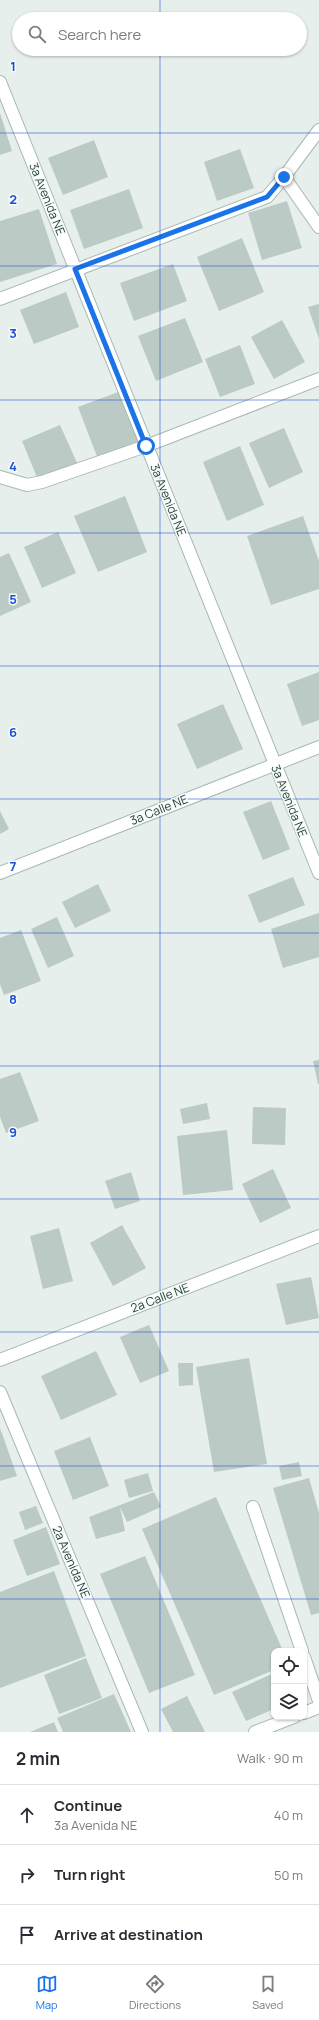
<!DOCTYPE html>
<html lang="en">
<head>
<meta charset="utf-8">
<style>
	:root { --surface:#fff; --page:#f2f2f3; --text:#2b2b33; --muted:#7c7c81; --line:#e1e1e2; --accent:#1a73e8 }
	body { margin:0; font-family:Manrope,sans-serif; background:var(--page); color:var(--text) }
	.controls { position:absolute; right:12px; bottom:12px; display:grid; overflow:hidden; border-radius:8px; box-shadow:0 1px 3px #0004 }
	.controls button { width:36px; height:36px; display:grid; place-items:center; padding:0; border:0; border-bottom:1px solid var(--line); background:var(--surface); color:var(--text); font:20px sans-serif }
	.stop { position:absolute; width:12px; height:12px; margin:-9px; border:3px solid #1a73e8; border-radius:50%; background:#fff }
	.stop.end { background:#1a73e8; border-color:#fff; box-shadow:0 1px 4px #0008 }
	.list { margin:0; padding:0; list-style:none }
	h2 { display:flex; justify-content:space-between; align-items:center; height:52px; margin:0; padding:0 16px; font-size:17px }
	h2 small { font-size:13px; font-weight:400; color:var(--muted) }
	.list li { display:grid; grid-template-columns:26px 1fr auto; gap:12px; align-items:center; box-sizing:border-box; height:60px; padding:0 16px; border-top:1px solid var(--line) }
	.list b { display:block; font-size:15px; white-space:nowrap }
	.list p { margin:0; font-size:13px; white-space:nowrap; color:var(--muted) }
	.list em { font-size:13px; font-style:normal; color:var(--muted) }
	.icon { flex:none; width:22px; height:22px; fill:none; stroke:currentColor; stroke-width:2; stroke-linecap:round; stroke-linejoin:round }
	.map { position:relative; flex:none; width:319px; height:1732px; overflow:hidden }
	.search { position:absolute; background:var(--surface); box-shadow:0 1px 3px #0004; left:12px; right:12px; top:12px; height:44px; display:flex; align-items:center; gap:10px; box-sizing:border-box; padding:0 14px; border-radius:22px; color:var(--muted); font-size:15px }
	.sheet { height:232px; background:var(--surface) }
	nav { display:flex; justify-content:space-around; align-items:center; box-sizing:border-box; height:56px; border-top:1px solid var(--line); background:var(--surface); font-size:11px; color:var(--muted) }
	nav a { display:grid; justify-items:center; gap:2px }
	nav .on { color:var(--accent) }
	.map>svg:first-child { display:block }
</style>
</head>
<body>
<div class="map">
<svg width="319" height="1732" viewBox="0 0 319 1732">
	<rect width="100%" height="100%" fill="#e6efeb"/>
	<g fill="#bbcac4">
		<polygon points="0,113 12,151 0,155"/>
		<polygon points="94,140 108,177 63,195 48,158"/>
		<polygon points="240,149 254,188 217,201 204,162"/>
		<polygon points="129,189 143,228 84,249 70,210"/>
		<polygon points="287,201 302,248 262,260 248,213"/>
		<polygon points="39,209 57,264 0,282 0,221"/>
		<polygon points="242,238 264,292 219,311 197,257"/>
		<polygon points="173,264 187,301 134,321 120,283"/>
		<polygon points="66,292 79,327 34,344 20,310"/>
		<polygon points="319,304 319,339 308,307"/>
		<polygon points="185,318 203,362 156,381 138,336"/>
		<polygon points="282,320 305,362 274,379 251,337"/>
		<polygon points="240,345 255,384 220,397 205,359"/>
		<polygon points="121,391 140,443 98,459 78,407"/>
		<polygon points="60,425 78,465 39,482 22,441"/>
		<polygon points="284,428 303,472 269,488 249,443"/>
		<polygon points="240,446 264,505 227,521 203,462"/>
		<polygon points="125,496 147,552 98,572 74,516"/>
		<polygon points="303,516 319,561 319,589 271,605 247,536"/>
		<polygon points="58,532 76,573 42,588 24,547"/>
		<polygon points="9,553 31,602 0,616 0,557"/>
		<polygon points="319,672 319,720 302,726 287,684"/>
		<polygon points="223,704 243,749 197,769 177,724"/>
		<polygon points="271,801 290,849 263,860 243,812"/>
		<polygon points="0,811 9,829 0,834"/>
		<polygon points="293,877 305,905 259,923 248,895"/>
		<polygon points="98,884 111,911 75,928 62,902"/>
		<polygon points="319,913 319,957 283,968 271,929"/>
		<polygon points="57,917 74,956 48,968 31,929"/>
		<polygon points="21,930 41,981 4,995 0,984 0,938"/>
		<polygon points="319,1060 319,1084 318,1084 313,1061"/>
		<polygon points="20,1072 39,1121 6,1133 0,1117 0,1079"/>
		<polygon points="207,1103 210,1119 183,1124 180,1109"/>
		<polygon points="253,1107 286,1108 285,1145 252,1144"/>
		<polygon points="227,1130 233,1190 183,1195 177,1136"/>
		<polygon points="273,1169 291,1208 260,1223 242,1184"/>
		<polygon points="131,1172 140,1201 115,1209 105,1181"/>
		<polygon points="122,1225 146,1268 113,1286 90,1243"/>
		<polygon points="59,1228 73,1281 43,1289 30,1236"/>
		<polygon points="311,1277 319,1318 286,1325 276,1284"/>
		<polygon points="149,1325 169,1371 140,1383 120,1337"/>
		<polygon points="96,1351 117,1395 61,1420 41,1376"/>
		<polygon points="249,1358 267,1464 214,1472 196,1367"/>
		<polygon points="178,1363 193,1363 193,1385 179,1386"/>
		<polygon points="0,1428 17,1476 0,1481"/>
		<polygon points="90,1437 109,1486 73,1500 54,1451"/>
		<polygon points="299,1462 302,1476 282,1480 279,1466"/>
		<polygon points="148,1473 153,1491 129,1498 124,1480"/>
		<polygon points="309,1478 319,1513 319,1613 311,1615 273,1488"/>
		<polygon points="154,1492 161,1507 127,1522 120,1507 125,1531 96,1539 89,1517"/>
		<polygon points="216,1497 283,1651 274,1651 274,1670 214,1695 142,1529"/>
		<polygon points="36,1506 43,1523 25,1530 19,1512"/>
		<polygon points="46,1527 60,1564 27,1576 13,1540"/>
		<polygon points="145,1556 195,1675 149,1693 100,1574"/>
		<polygon points="54,1571 86,1656 0,1688 0,1592"/>
		<polygon points="86,1658 102,1698 59,1714 44,1675"/>
		<polygon points="274,1673 274,1709 246,1721 232,1692"/>
		<polygon points="114,1694 131,1732 63,1732 57,1718"/>
		<polygon points="187,1696 205,1732 173,1732 161,1709"/>
		<polygon points="54,1722 58,1732 30,1732"/>
	</g>
	<g fill="none" stroke-linecap="round" stroke-linejoin="round">
		<g stroke="#a8b8b2" stroke-width="14">
			<g id="minor">
				<polyline points="0,82 319,873"/>
				<polyline points="284,177 319,227"/>
				<polyline points="0,299 267,197 284,177 319,130"/>
				<polyline points="0,477 27,485 42,482 146,446 319,379"/>
				<polyline points="0,873 319,747"/>
				<polyline points="0,1360 319,1236"/>
				<polyline points="0,1392 142,1732"/>
				<polyline points="253,1507 302,1651"/>
				<polyline points="304,1657 319,1701"/>
				<polyline points="304,1713 319,1707"/>
				<polyline points="255,1732 294,1717"/>
			</g>
		</g>
		<use href="#minor" stroke="#fff" stroke-width="12"/>
	</g>
	<g fill="none" stroke-linecap="round" stroke-linejoin="round">
		<polyline stroke="#1a73e8" stroke-width="5" points="146,446 75,269 267,197 284,177"/>
	</g>
	<path fill="none" stroke="#1d4ed8" stroke-width="1" stroke-opacity="0.55" d="M160,0V19M160,49V1732M0,133H319M0,266H319M0,400H319M0,533H319M0,666H319M0,799H319M0,933H319M0,1066H319M0,1199H319M0,1332H319M0,1466H319M0,1599H319"/>
	<g text-anchor="middle" stroke-width="3" stroke-linejoin="round" paint-order="stroke">
		<g font-size="12" fill="#24423a" stroke="#f7fbf9">
			<text transform="translate(47 199) rotate(68)" y="4">3a Avenida NE</text>
			<text transform="translate(168 500) rotate(68)" y="4">3a Avenida NE</text>
			<text transform="translate(289 801) rotate(68)" y="4">3a Avenida NE</text>
			<text transform="translate(159 810) rotate(-22)" y="4">3a Calle NE</text>
			<text transform="translate(160 1298) rotate(-21)" y="4">2a Calle NE</text>
			<text transform="translate(71 1562) rotate(67)" y="4">2a Avenida NE</text>
		</g>
	</g>
	<g font-size="13" text-anchor="middle" font-weight="bold" fill="#1d4ed8" stroke="#f7fbf9" stroke-width="3" stroke-linejoin="round" paint-order="stroke">
		<text x="13" y="71">1</text>
		<text x="13" y="204">2</text>
		<text x="13" y="338">3</text>
		<text x="13" y="471">4</text>
		<text x="13" y="604">5</text>
		<text x="13" y="737">6</text>
		<text x="13" y="871">7</text>
		<text x="13" y="1004">8</text>
		<text x="13" y="1137">9</text>
	</g>
</svg>
<div class="controls">
<button><svg class="icon" aria-label="locate" viewBox="0 0 24 24"><circle cx="12" cy="12" r="6"/><path d="M12 2v4M12 18v4M2 12h4M18 12h4"/></svg></button>
<button><svg class="icon" aria-label="layers" viewBox="0 0 24 24"><path d="M12 4l9 5-9 5-9-5zM3 14l9 5 9-5"/></svg></button>
</div>
<div class="stop" style="left:146px;top:446px"></div>
<div class="stop end" style="left:284px;top:177px"></div>
<div class="search"><svg class="icon" aria-label="search" viewBox="0 0 24 24"><circle cx="10" cy="10" r="6"/><path d="M15 15l6 6"/></svg>Search here</div>
</div>
<section class="sheet">
<h2>2 min<small>Walk · 90 m</small></h2>
<ul class="list">
<li><svg class="icon" aria-label="ahead" viewBox="0 0 24 24"><path d="M12 20V5M6 11l6-6 6 6"/></svg><div><b>Continue</b><p>3a Avenida NE</p></div><em>40 m</em></li>
<li><svg class="icon" aria-label="right" viewBox="0 0 24 24"><path d="M7 20v-9h11M14 6l5 5-5 5"/></svg><div><b>Turn right</b></div><em>50 m</em></li>
<li><svg class="icon" aria-label="arrive" viewBox="0 0 24 24"><path d="M6 21V4h12l-3 4 3 4H6"/></svg><div><b>Arrive at destination</b></div></li>
</ul>
</section>
<nav>
<a class="on"><svg class="icon" aria-label="map" viewBox="0 0 24 24"><path d="M3 6l6-2 6 2 6-2v14l-6 2-6-2-6 2zM9 4v14M15 6v14"/></svg>Map</a>
<a><svg class="icon" aria-label="directions" viewBox="0 0 24 24"><path d="M12 3l9 9-9 9-9-9zM9 14v-3h6M13 9l2 2-2 2"/></svg>Directions</a>
<a><svg class="icon" aria-label="saved" viewBox="0 0 24 24"><path d="M7 4h10v16l-5-4-5 4z"/></svg>Saved</a>
</nav>
</body>
</html>
